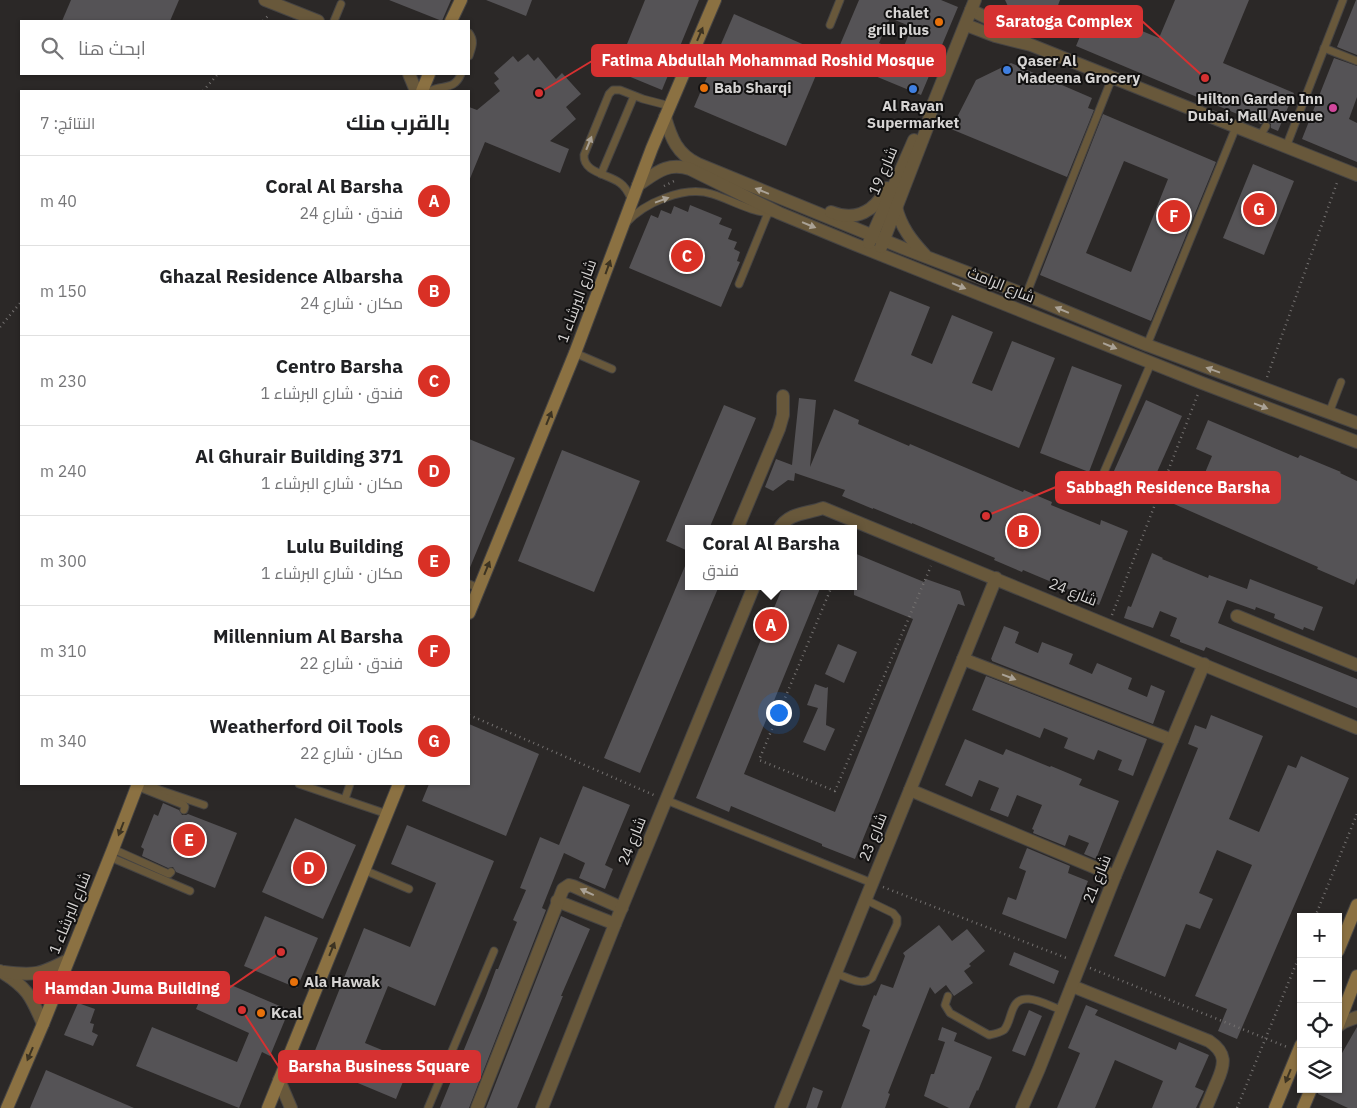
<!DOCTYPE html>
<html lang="ar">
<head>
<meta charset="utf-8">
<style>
	:root { --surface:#fff; --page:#f2f2f2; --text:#202124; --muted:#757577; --line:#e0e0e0; --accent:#d93025 }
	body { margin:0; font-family:"IBM Plex Sans",Cairo,sans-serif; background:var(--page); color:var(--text); direction:rtl }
	.controls { position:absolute; right:15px; bottom:15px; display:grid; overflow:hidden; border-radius:0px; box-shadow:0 1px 4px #0004 }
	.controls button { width:45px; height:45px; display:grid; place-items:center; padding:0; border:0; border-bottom:1px solid var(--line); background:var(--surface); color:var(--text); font:25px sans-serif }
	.you { position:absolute; left:778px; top:712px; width:18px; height:18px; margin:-12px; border:4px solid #fff; border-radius:50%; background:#1a73e8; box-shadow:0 0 0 8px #1a73e833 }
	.badge { display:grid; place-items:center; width:32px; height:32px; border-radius:50%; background:var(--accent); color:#fff; font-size:16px; font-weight:700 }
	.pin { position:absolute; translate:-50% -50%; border:2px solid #fff; box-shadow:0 1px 5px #0006 }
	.popup { position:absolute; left:685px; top:525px; width:172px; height:65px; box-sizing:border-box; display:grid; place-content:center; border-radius:0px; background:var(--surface); filter:drop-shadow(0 1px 4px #0005); font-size:16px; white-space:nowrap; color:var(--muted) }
	.popup b { font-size:19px; color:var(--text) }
	.popup::after { content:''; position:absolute; left:50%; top:100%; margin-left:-10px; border:10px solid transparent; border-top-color:var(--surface) }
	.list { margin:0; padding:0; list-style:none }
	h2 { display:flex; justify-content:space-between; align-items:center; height:65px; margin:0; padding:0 20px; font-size:21px }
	h2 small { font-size:16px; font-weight:400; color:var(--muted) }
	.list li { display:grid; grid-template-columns:32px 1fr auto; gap:15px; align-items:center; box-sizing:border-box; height:90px; padding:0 20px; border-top:1px solid var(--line) }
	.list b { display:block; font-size:19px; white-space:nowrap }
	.list p { margin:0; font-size:16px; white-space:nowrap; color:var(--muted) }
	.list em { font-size:16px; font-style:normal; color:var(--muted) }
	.icon { flex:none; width:28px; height:28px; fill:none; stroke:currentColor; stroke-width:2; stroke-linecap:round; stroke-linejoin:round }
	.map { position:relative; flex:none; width:1357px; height:1108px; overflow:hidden; direction:ltr }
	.search { position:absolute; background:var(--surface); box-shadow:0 1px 4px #0004; left:20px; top:20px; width:450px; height:55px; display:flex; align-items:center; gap:12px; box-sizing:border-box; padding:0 18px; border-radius:0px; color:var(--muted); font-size:19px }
	.panel { position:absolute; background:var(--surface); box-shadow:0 1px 4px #0004; left:20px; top:90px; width:450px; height:695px; border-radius:0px; direction:rtl }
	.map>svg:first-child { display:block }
</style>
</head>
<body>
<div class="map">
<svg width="1357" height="1108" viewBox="0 0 1357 1108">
	<rect width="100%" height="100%" fill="#2b2827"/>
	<g fill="#555356" fill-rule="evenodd">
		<polygon points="71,0 179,0 170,21 62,21"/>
		<polygon points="389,0 451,0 442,21"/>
		<polygon points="486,0 532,0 526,16"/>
		<polygon points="645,0 699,0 662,90 616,71"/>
		<path d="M859,0H941L958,7L921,95L834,59ZM890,18L912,27L901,53L879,43Z"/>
		<polygon points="1005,0 1060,0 1046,37 1021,28 1013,17"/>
		<polygon points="1175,0 1249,0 1223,63 1294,93 1278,131 1271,128 1271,124 1268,121 1264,121 1261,124 1076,46 1091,10 1159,38"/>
		<polygon points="1356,0 1357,0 1357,55 1337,47"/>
		<polygon points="734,14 825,54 786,146 694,107"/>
		<polygon points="528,54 534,61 538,57 556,79 562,73 581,94 566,107 576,119 550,141 569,149 560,173 485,142 469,181 469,107 477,110 500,91 494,83 499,79 494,73 513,56 518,62"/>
		<polygon points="1334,58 1357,66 1357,97 1349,119 1357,123 1357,162 1302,139"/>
		<polygon points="1011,63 1092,98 1088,108 1094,110 1067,177 951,129 976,80"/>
		<path d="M1103,114L1216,162L1151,321L1040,275ZM1124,161L1168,179L1131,272L1086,253Z"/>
		<polygon points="1253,164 1294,181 1264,255 1223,238"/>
		<polygon points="690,205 722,218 719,224 732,229 728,239 737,242 734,249 740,252 737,261 740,262 721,307 629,268 651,215 658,218 661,210 671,214 674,206 688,212"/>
		<polygon points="890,291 930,307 911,355 932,364 952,315 993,332 972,383 992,391 1012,341 1055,358 1019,448 854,381"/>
		<polygon points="1072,366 1122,385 1089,472 1040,453"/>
		<polygon points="799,398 816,400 810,467 834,409 859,420 858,424 909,446 910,444 1023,492 1024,490 1052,502 1051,505 1100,525 1101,520 1128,531 1099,605 1072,594 1073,591 1023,570 1022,572 994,560 995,558 912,523 912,524 873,508 873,509 842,496 845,490 795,473 794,481 788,480 773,491 765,487 776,459 792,465"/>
		<polygon points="1146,400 1182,416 1145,499 1109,482"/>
		<polygon points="724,405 756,418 709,529 688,529 688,551 666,541"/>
		<polygon points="1208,420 1298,458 1300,455 1341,472 1340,473 1357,481 1357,578 1354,585 1317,569 1318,567 1174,504 1187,474 1202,480 1212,456 1196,449"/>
		<polygon points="469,439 515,458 469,570"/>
		<polygon points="562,450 640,481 594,592 518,561"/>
		<polygon points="854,553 924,582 926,579 960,591 965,606 958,604 855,859 822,846 822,844 731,806 729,812 696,798 783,586 821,586 744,774 835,812 913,619 854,595"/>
		<polygon points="1152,553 1163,558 1162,559 1208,578 1209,575 1247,589 1250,579 1323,607 1314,631 1304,627 1303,630 1274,618 1275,614 1256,607 1255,610 1227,600 1218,623 1357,679 1357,708 1206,647 1204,651 1180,642 1180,640 1170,636 1177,618 1160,611 1153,628 1124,618 1128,606 1131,607"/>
		<polygon points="688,559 688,586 719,586 640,773 604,758"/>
		<polygon points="1004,626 1019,632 1015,643 1038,653 1042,642 1073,654 1069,664 1092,674 1097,663 1132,678 1128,689 1147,697 1151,685 1165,691 1153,724 992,661 992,660 991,659"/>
		<polygon points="838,644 857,652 844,683 825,674"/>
		<polygon points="986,676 1147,739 1133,776 1118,770 1122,760 1098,750 1094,760 1064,748 1068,738 1044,728 1040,738 972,710"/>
		<polygon points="815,684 826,688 828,687 826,725 835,729 825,751 803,742 818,708 807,705"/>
		<polygon points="1211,715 1263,736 1229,819 1259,832 1288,765 1296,768 1301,756 1349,778 1237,1039 1218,1031 1227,1009 1195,996 1252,865 1217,850 1199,893 1213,899 1200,929 1186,924 1165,977 1114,956 1198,748 1188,744 1195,725 1206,729"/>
		<polygon points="469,724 539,754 506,836 422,801 429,784 469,784"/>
		<polygon points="965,739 1003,755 1006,749 1050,767 1051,766 1082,779 1079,785 1119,801 1096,859 1084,854 1089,843 1069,835 1065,846 1033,833 1034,830 1032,829 1042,805 1017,795 1008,817 990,810 999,788 979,780 972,797 945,785"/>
		<polygon points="583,786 630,805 605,865 613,869 605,889 579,878 585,863 564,853 542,908 546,910 469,1108 440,1108 486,996 496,969 498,969 517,922 513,920 526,890 520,888 540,837 559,845"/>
		<polygon points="163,803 179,810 182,815 186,815 188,814 237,833 215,888 176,872 173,867 168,868 142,856 144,849 141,847 154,814 158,816"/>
		<polygon points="295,818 356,845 323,919 262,892"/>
		<polygon points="407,825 494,861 435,1006 388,986 365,1043 411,1062 396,1099 310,1063 364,928 410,947 436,883 391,864"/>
		<polygon points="1027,848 1070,866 1068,873 1088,881 1066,939 1002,914 1008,897 1016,900 1026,871 1019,868"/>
		<polygon points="265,916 318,938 297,988 244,966"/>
		<polygon points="561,916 590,929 561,996 563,996 517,1108 486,1108"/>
		<polygon points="939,925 952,941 967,929 985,951 969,964 971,966 964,971 973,983 954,996 946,985 935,994 930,987 897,1070 888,1093 890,1094 885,1108 841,1108 870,1030 862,1026 874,995 876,996 881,984 893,988 905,956 903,953"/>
		<polygon points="1014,952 1059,971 1054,984 1009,965"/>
		<polygon points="210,976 289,1010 270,1056 262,1052 239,1108 136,1066 152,1027 237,1062 249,1033 196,1009"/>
		<polygon points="78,1003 95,1009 90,1023 94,1024 92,1032 98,1035 93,1046 64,1035"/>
		<polygon points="1086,1005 1098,1010 1095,1015 1176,1050 1179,1042 1209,1055 1195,1087 1204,1091 1196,1108 1152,1108 1163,1081 1115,1060 1095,1108 1057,1108 1080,1053 1068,1048"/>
		<polygon points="1029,1010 1042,1016 1025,1056 1012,1051"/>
		<polygon points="942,1027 957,1033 954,1041 992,1057 978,1091 977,1090 969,1108 949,1108 924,1096 931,1074 934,1074 945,1042 938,1040"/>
		<polygon points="1357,1027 1357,1108 1348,1108 1318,1094 1319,1089 1338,1089 1338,1060"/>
		<polygon points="46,1070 134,1108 30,1108"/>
		<polygon points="813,1087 823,1091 817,1108 806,1108"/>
	</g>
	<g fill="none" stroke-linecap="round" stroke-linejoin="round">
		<g stroke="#464443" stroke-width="9">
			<g id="lane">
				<polyline points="334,21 341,4"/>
				<polyline points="830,25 840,0"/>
				<path d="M469,33C475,41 472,47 469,56"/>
				<polyline points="1324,48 1357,61"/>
				<path d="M430,91C443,84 454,91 461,74"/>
				<polyline points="1260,136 1266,126"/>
				<polyline points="1286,147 1343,0"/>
				<polyline points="601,174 634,96"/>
				<path d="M632,200C629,194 626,187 620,183C609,174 583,173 584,155L609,94L613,90H620L643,99L670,106"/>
				<path d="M626,223C644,203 685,185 712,194C732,200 750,212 771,213"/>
				<polyline points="739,284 768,213"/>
				<polyline points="1026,295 1112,78"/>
				<polyline points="1147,345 1236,127"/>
				<polyline points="575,353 612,369"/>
				<polyline points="1329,413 1341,382"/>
				<polyline points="1104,472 1151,363"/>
				<polyline points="469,584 479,588"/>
				<polyline points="145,784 160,790 204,805"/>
				<polyline points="299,784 387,814"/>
				<polyline points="144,789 184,805 185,807 184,810"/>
				<polyline points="345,799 350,784"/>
				<polyline points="666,800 872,883"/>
				<polyline points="113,849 169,874 171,872"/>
				<polyline points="110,857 190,891"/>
				<polyline points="364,870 409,889"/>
				<path d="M835,973C847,977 862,987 872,978L897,924V918L893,913L866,900"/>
				<path d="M948,996L945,1005L950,1013L989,1035C994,1034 1000,1033 1004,1030C1013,1020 1009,997 1029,999C1040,1000 1052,1007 1062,1010"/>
				<polyline points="428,1108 494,951"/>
			</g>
		</g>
		<g stroke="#464443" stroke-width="14">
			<g id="street">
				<polyline points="265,0 318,21"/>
				<polyline points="971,10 999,24 1026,42"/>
				<polyline points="966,25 995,36 1031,45 1357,175"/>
				<polyline points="409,74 416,91"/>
				<path d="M665,117C671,138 677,154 698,164L903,248L1026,295L1147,345L1357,423"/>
				<path d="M638,185C656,173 667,162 690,169L779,213L854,244L1202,383L1357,442"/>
				<path d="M896,207C901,227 911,240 925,255"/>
				<path d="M831,212C856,222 875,211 887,188"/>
				<polyline points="869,243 914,140"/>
				<polyline points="881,247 927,128 932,107 975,0"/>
				<polyline points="737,529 779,429 783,415 783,396"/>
				<path d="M779,529C789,512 807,514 823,508L1357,728"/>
				<polyline points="1237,616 1357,665"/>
				<polyline points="963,659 1172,740"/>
				<polyline points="910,790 1115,876"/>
				<polyline points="557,901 615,924"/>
				<path d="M0,971C27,987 31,996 43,1024"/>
				<path d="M4,972C36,976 40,974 68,960"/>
				<path d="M1072,986L1209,1041C1227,1053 1225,1064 1217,1082C1213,1091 1210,1099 1206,1108"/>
				<polyline points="1338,1026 1344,1022 1357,1017"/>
				<polyline points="279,1080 291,1108"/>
				<polyline points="477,1108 563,889 569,885 573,886 622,908"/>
				<polyline points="542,1108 615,924 754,586"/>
				<polyline points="781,1108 996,578"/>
				<polyline points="1022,1108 1039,1069 1115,876 1204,664"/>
			</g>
		</g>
		<g stroke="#464443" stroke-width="14">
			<g id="secondary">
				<polyline points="451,21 461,0"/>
				<polyline points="422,91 429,74"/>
				<polyline points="469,613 575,353 652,148 715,0"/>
				<polyline points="1338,951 1357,905"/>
				<polyline points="1338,1025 1357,976"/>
				<polyline points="7,1108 43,1024 113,849 138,784"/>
				<polyline points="268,1108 399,784"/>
				<polyline points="1275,1108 1301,1045"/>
				<polyline points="1303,1108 1311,1089"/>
			</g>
		</g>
		<g stroke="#747170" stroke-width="2.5" stroke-dasharray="1 4" stroke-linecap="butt">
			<polyline points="263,21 269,15"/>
			<polyline points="203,91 218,74"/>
			<polyline points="664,186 674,181"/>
			<polyline points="0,327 21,302"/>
			<polyline points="1267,377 1338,180"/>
			<polyline points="832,586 759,760 835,791 931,566"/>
			<polyline points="1112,615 1198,394"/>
			<polyline points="469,715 656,796"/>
			<polyline points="883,887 1069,959"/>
			<polyline points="1315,917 1357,814"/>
			<polyline points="1090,968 1287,1047"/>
			<polyline points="1237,1108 1301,952"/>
		</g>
		<use href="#lane" stroke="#68583b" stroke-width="7"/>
		<use href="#street" stroke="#68583b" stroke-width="12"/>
		<use href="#secondary" stroke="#8b7142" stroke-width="12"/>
	</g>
	<defs><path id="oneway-solid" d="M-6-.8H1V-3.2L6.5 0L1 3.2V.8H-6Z" transform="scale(1.25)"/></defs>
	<g fill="#3c3322">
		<use href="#oneway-solid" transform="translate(700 34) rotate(-67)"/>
		<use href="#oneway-solid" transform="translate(608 267) rotate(-70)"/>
		<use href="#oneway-solid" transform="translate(549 418) rotate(-68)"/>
		<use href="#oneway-solid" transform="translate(487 568) rotate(-68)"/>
		<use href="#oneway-solid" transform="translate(121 829) rotate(111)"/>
		<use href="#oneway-solid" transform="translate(332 949) rotate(-68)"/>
		<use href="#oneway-solid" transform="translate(30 1054) rotate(113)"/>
		<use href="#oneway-solid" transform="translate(1288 1076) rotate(112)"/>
	</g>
	<g fill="#aaa296">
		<use href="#oneway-solid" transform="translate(589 143) rotate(-68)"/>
		<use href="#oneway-solid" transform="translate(762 191) rotate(-158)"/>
		<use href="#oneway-solid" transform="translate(662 200) rotate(-20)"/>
		<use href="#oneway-solid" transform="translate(809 225) rotate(22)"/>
		<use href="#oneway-solid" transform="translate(959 286) rotate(22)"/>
		<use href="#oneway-solid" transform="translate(1062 310) rotate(-157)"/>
		<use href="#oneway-solid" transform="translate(1110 346) rotate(22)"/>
		<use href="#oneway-solid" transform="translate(1213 370) rotate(-160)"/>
		<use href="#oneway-solid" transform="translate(1261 406) rotate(21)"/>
		<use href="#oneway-solid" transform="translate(1009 677) rotate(21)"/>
		<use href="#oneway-solid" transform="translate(587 892) rotate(-155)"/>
	</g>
	<g fill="#e8710a" stroke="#121111" stroke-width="2">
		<circle cx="939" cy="22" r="5"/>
		<circle cx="704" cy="88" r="5"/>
		<circle cx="294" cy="982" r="5"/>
		<circle cx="261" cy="1013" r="5"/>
	</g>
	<g fill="#3f7fe0" stroke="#121111" stroke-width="2">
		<circle cx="1007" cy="70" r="5"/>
		<circle cx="913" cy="89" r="5"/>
	</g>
	<circle fill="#d1479c" stroke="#121111" stroke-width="2" cx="1333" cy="108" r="5"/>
	<g text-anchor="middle" stroke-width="4" stroke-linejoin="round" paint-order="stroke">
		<g font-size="15" font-weight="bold" fill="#d6d4d3" stroke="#121111" text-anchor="start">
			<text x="929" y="18" text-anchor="end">chalet<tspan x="929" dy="17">grill plus</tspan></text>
			<text x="1017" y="66">Qaser Al<tspan x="1017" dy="17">Madeena Grocery</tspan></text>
			<text x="714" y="93">Bab Sharqi</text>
			<text x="1323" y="104" text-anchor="end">Hilton Garden Inn<tspan x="1323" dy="17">Dubai, Mall Avenue</tspan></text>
			<text x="913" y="111" text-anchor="middle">Al Rayan<tspan x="913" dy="17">Supermarket</tspan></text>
			<text x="304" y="987">Ala Hawak</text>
			<text x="271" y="1018">Kcal</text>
		</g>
		<g font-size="15" fill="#d6d4d3" stroke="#121111">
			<text transform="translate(883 171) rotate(-67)" y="5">شارع 19</text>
			<text transform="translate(1001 285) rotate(22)" y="5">شارع الرامث</text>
			<text transform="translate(577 301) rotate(-70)" y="5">شارع البرشاء 1</text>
			<text transform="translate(1073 592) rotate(22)" y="5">شارع 24</text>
			<text transform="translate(873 837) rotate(-68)" y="5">شارع 23</text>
			<text transform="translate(632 841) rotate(-68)" y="5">شارع 24</text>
			<text transform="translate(1097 879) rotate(-68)" y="5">شارع 21</text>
			<text transform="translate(70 913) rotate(-68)" y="5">شارع البرشاء 1</text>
		</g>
	</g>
	<path fill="none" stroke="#d63131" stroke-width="2" d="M1205 78L1142 21M539 93L592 61M986 516L1056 487M281 952L229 988M242 1010L279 1067"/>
	<g fill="#d63131" stroke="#121111" stroke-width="2">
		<circle cx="1205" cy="78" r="5"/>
		<circle cx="539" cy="93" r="5"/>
		<circle cx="986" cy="516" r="5"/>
		<circle cx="281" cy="952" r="5"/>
		<circle cx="242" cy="1010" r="5"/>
	</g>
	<g fill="#d63131" stroke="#d63131" stroke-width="2">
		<rect x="985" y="6" width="157" height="31" rx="5"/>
		<rect x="592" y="45" width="353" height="31" rx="5"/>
		<rect x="1056" y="472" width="224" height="31" rx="5"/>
		<rect x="34" y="972" width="195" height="31" rx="5"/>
		<rect x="279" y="1051" width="201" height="31" rx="5"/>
	</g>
	<g font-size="16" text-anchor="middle" font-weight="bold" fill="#fff">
		<text x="1064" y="27">Saratoga Complex</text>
		<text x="768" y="66">Fatima Abdullah Mohammad Roshid Mosque</text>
		<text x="1168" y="493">Sabbagh Residence Barsha</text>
		<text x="132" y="994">Hamdan Juma Building</text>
		<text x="379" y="1072">Barsha Business Square</text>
	</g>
</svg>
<div class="controls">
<button>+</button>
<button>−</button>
<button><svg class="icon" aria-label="locate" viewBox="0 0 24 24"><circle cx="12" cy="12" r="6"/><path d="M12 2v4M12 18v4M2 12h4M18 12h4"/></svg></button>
<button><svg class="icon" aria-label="layers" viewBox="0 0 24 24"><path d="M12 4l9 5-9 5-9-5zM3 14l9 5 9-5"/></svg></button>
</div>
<div class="you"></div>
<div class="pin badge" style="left:771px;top:625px">A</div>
<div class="popup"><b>Coral Al Barsha</b>فندق</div>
<div class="pin badge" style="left:1023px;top:531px">B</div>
<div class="pin badge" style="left:687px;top:256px">C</div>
<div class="pin badge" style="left:309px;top:868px">D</div>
<div class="pin badge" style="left:189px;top:840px">E</div>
<div class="pin badge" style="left:1174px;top:216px">F</div>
<div class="pin badge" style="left:1259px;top:209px">G</div>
<div class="search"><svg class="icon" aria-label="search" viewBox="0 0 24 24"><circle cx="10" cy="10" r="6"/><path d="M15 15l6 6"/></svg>ابحث هنا</div>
<section class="panel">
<h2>بالقرب منك<small>النتائج: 7</small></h2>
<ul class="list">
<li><span class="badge">A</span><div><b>Coral Al Barsha</b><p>فندق · شارع 24</p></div><em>40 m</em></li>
<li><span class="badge">B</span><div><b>Ghazal Residence Albarsha</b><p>مكان · شارع 24</p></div><em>150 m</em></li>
<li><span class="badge">C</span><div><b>Centro Barsha</b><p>فندق · شارع البرشاء 1</p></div><em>230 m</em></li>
<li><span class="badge">D</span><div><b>Al Ghurair Building 371</b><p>مكان · شارع البرشاء 1</p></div><em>240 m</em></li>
<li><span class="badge">E</span><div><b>Lulu Building</b><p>مكان · شارع البرشاء 1</p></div><em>300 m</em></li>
<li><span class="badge">F</span><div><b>Millennium Al Barsha</b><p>فندق · شارع 22</p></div><em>310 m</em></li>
<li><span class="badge">G</span><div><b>Weatherford Oil Tools</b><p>مكان · شارع 22</p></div><em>340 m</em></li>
</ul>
</section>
</div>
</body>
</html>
